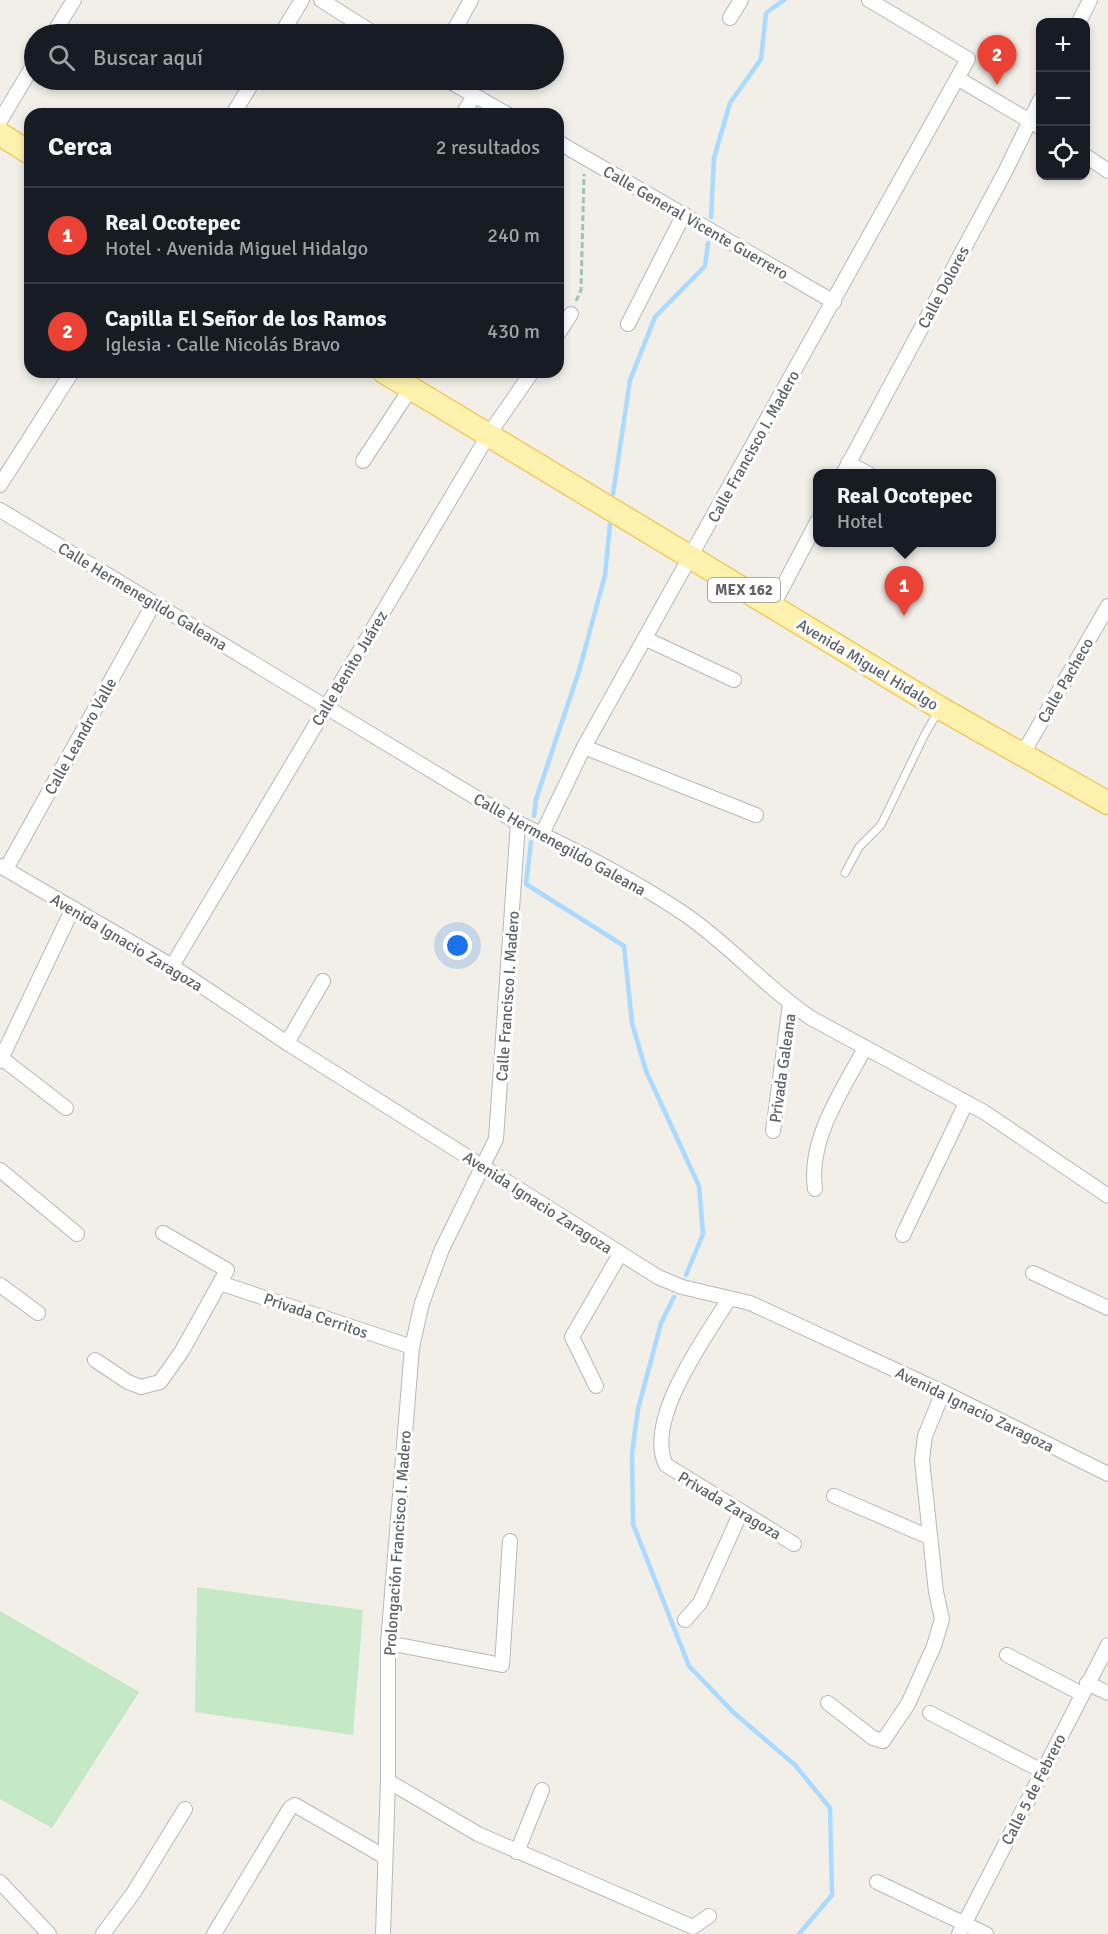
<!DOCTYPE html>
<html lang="es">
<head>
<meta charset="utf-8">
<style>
	:root { --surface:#171b24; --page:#20242c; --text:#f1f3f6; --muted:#9ea1a6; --line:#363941; --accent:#ea4335 }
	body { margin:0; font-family:Signika,sans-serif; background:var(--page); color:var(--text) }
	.controls { position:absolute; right:18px; top:18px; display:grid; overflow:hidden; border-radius:12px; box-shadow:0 3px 9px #0003 }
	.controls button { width:54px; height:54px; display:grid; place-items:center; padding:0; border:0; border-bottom:2px solid var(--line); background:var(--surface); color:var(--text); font:30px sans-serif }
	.you { position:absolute; left:458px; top:946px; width:21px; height:21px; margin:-15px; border:4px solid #fff; border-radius:50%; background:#1a73e8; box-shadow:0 0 0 9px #1a73e833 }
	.badge { display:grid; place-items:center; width:39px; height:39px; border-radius:50%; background:var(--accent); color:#fff; font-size:20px; font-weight:700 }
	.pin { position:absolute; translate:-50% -50px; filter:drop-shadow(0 2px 3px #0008) }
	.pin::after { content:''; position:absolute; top:32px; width:21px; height:18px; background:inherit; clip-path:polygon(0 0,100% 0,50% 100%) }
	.popup { position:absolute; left:813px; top:469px; width:183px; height:78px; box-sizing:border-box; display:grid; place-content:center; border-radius:12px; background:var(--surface); filter:drop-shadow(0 2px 4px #0005); font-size:20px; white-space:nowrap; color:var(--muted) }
	.popup b { font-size:22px; color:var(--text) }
	.popup::after { content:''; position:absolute; left:50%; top:100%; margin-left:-12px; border:12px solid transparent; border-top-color:var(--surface) }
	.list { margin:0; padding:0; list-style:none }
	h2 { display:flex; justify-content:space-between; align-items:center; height:78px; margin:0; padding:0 24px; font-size:26px }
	h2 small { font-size:20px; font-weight:400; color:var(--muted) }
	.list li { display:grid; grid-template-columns:39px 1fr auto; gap:18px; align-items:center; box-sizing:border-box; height:96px; padding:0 24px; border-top:2px solid var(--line) }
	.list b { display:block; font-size:22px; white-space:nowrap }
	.list p { margin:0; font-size:20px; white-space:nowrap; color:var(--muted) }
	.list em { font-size:20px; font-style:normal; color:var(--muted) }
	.icon { flex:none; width:33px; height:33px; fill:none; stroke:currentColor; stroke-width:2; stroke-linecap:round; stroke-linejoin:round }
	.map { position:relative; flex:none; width:1108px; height:1934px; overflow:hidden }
	.search { position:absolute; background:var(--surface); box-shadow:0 3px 9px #0003; left:24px; top:24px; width:540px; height:66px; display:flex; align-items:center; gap:15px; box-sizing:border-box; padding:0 21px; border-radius:33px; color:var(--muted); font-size:22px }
	.panel { position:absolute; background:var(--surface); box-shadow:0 3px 9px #0003; left:24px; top:108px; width:540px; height:270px; border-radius:18px }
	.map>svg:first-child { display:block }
</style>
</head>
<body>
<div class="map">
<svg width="1108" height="1934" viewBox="0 0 1108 1934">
	<rect width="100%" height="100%" fill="#f1efe8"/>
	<g fill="#c5e8c5">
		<polygon points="197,1587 363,1610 353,1735 195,1712"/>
		<polygon points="0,1611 139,1692 52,1828 0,1799"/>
	</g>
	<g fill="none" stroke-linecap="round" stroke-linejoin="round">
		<g stroke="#aadaff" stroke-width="4.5">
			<polyline points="711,217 714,158 730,103 761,59 766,13 784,0"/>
			<polyline points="613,494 630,380 655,317 705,266 708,243"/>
			<polyline points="534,816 536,799 579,671 605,575 610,524"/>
			<polyline points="531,842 526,884 624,946 632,1023 646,1071 699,1186 703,1234 686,1275"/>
			<polyline points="674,1297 661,1323 638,1409 632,1453 633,1524 689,1666 733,1712 795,1765 830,1808 832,1895 799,1934"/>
		</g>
		<g stroke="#b5b8bc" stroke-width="9">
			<polyline id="service" points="845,873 859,847 881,825 925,734 939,710"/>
		</g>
		<g stroke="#b5b8bc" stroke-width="16">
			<g id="minor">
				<polyline points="321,0 375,34"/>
				<polyline points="730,18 741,0"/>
				<polyline points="1079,22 1090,0"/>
				<polyline points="53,34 74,0"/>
				<polyline points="281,34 302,0"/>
				<polyline points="452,34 471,0"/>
				<polyline points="957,78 1040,127"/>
				<polyline points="447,80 507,114"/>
				<polyline points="233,114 254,80"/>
				<polyline points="463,114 474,96"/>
				<polyline points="0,121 34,64"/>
				<polyline points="558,142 834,302"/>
				<polyline points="1086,156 1108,171"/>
				<polyline points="628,324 684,214"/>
				<polyline points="558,334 571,314"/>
				<polyline points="363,461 411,388"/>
				<polyline points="848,463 869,474"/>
				<polyline points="843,474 1006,170 1040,100"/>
				<polyline points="0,485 72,372"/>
				<path d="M0,510L518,823C574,849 632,879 683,913C729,944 765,987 811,1018L984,1112L1108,1196"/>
				<polyline points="772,607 817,522"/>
				<polyline points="646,639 734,680"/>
				<polyline points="584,747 756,815"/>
				<polyline points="1022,755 1108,606"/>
				<polyline points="542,834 584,747 968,59 869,0"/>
				<polyline points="0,866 172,966 287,1043 658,1277 682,1287 750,1303 943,1392 1108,1474"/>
				<polyline points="6,869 154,603"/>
				<polyline points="172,966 489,434 532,372"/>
				<polyline points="287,1043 323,981"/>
				<polyline points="0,1057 66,1108"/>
				<polyline points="0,1061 73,908"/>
				<polyline points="773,1131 790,1004"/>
				<polyline points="0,1170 77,1234"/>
				<path d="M815,1189C808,1139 842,1091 865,1048"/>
				<polyline points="903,1235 966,1103"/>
				<polyline points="1033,1273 1108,1308"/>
				<polyline points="220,1283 412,1347"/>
				<polyline points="0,1285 38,1313"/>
				<path d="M729,1299C705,1338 644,1420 666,1465L794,1544"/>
				<polyline points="95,1360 128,1382 141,1387 160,1382 182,1351 227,1270 163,1233"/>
				<polyline points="596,1386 572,1337 620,1254"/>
				<polyline points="834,1496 929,1537"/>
				<polyline points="685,1620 700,1603 741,1512"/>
				<polyline points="388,1643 502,1665 510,1541"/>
				<polyline points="1007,1655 1082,1694"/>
				<polyline points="1087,1683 1108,1693"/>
				<polyline points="828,1703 873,1738 883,1741 908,1704 934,1646 942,1619 936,1592 922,1460 925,1436 943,1392"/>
				<polyline points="930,1713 1042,1771"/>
				<polyline points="388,1781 478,1834 693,1927 709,1916"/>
				<polyline points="517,1852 542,1790"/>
				<polyline points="0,1882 49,1934"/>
				<polyline points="877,1882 986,1934"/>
				<polyline points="103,1934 134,1892 185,1809"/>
				<polyline points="214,1934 290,1808 295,1805 385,1857"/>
				<polyline points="383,1934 388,1781 388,1643 412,1347 422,1303 442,1249 496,1139 518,823"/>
				<polyline points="959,1934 1108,1645"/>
			</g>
		</g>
		<g stroke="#f2c960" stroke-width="25">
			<g id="primary">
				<polyline points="0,134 30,153"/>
				<polyline points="384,372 940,708 1108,803"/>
			</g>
		</g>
		<polyline stroke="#9cc7a9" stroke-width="3" stroke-dasharray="6 3" stroke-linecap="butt" points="576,301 581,290 584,174"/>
		<use href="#service" stroke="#fff" stroke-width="7"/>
		<use href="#minor" stroke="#fff" stroke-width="14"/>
		<use href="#primary" stroke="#fff2af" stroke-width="22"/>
	</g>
	<g text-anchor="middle" stroke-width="6" stroke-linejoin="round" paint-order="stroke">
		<rect fill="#fff" stroke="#8f9295" stroke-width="1.5" x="708" y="578" width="72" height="24" rx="4.5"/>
		<g font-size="15" font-weight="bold" fill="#5f6368">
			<text x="744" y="595">MEX 162</text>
		</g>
		<g font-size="16" fill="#5f6368" stroke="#fff">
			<text transform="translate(696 222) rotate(30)" y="6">Calle General Vicente Guerrero</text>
			<text transform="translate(943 287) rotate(-62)" y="6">Calle Dolores</text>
			<text transform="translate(753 446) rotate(-61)" y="6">Calle Francisco I. Madero</text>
			<text transform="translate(143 596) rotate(31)" y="6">Calle Hermenegildo Galeana</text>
			<text transform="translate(868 664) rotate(31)" y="6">Avenida Miguel Hidalgo</text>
			<text transform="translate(349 668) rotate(-59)" y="6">Calle Benito Juárez</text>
			<text transform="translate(1065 680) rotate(-60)" y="6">Calle Pacheco</text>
			<text transform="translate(80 736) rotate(-61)" y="6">Calle Leandro Valle</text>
			<text transform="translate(560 844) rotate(29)" y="6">Calle Hermenegildo Galeana</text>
			<text transform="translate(127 942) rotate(31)" y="6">Avenida Ignacio Zaragoza</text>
			<text transform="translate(507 996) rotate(-86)" y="6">Calle Francisco I. Madero</text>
			<text transform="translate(782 1068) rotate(-82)" y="6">Privada Galeana</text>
			<text transform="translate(538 1202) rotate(33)" y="6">Avenida Ignacio Zaragoza</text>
			<text transform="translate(316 1315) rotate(19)" y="6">Privada Cerritos</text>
			<text transform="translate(975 1409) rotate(26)" y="6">Avenida Ignacio Zaragoza</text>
			<text transform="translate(730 1505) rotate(31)" y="6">Privada Zaragoza</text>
			<text transform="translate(397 1543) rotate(-86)" y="6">Prolongación Francisco I. Madero</text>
			<text transform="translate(1033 1789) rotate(-63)" y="6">Calle 5 de Febrero</text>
		</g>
	</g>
</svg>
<div class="controls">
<button>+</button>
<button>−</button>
<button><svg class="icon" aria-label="locate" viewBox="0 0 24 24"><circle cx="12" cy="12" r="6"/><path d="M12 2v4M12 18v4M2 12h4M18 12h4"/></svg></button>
</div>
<div class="you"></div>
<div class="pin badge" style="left:904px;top:616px">1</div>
<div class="popup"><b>Real Ocotepec</b>Hotel</div>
<div class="pin badge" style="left:997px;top:85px">2</div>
<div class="search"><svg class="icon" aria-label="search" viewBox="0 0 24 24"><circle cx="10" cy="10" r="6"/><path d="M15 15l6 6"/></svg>Buscar aquí</div>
<section class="panel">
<h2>Cerca<small>2 resultados</small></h2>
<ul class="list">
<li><span class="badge">1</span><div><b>Real Ocotepec</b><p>Hotel · Avenida Miguel Hidalgo</p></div><em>240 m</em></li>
<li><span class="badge">2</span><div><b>Capilla El Señor de los Ramos</b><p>Iglesia · Calle Nicolás Bravo</p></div><em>430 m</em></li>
</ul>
</section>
</div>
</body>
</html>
